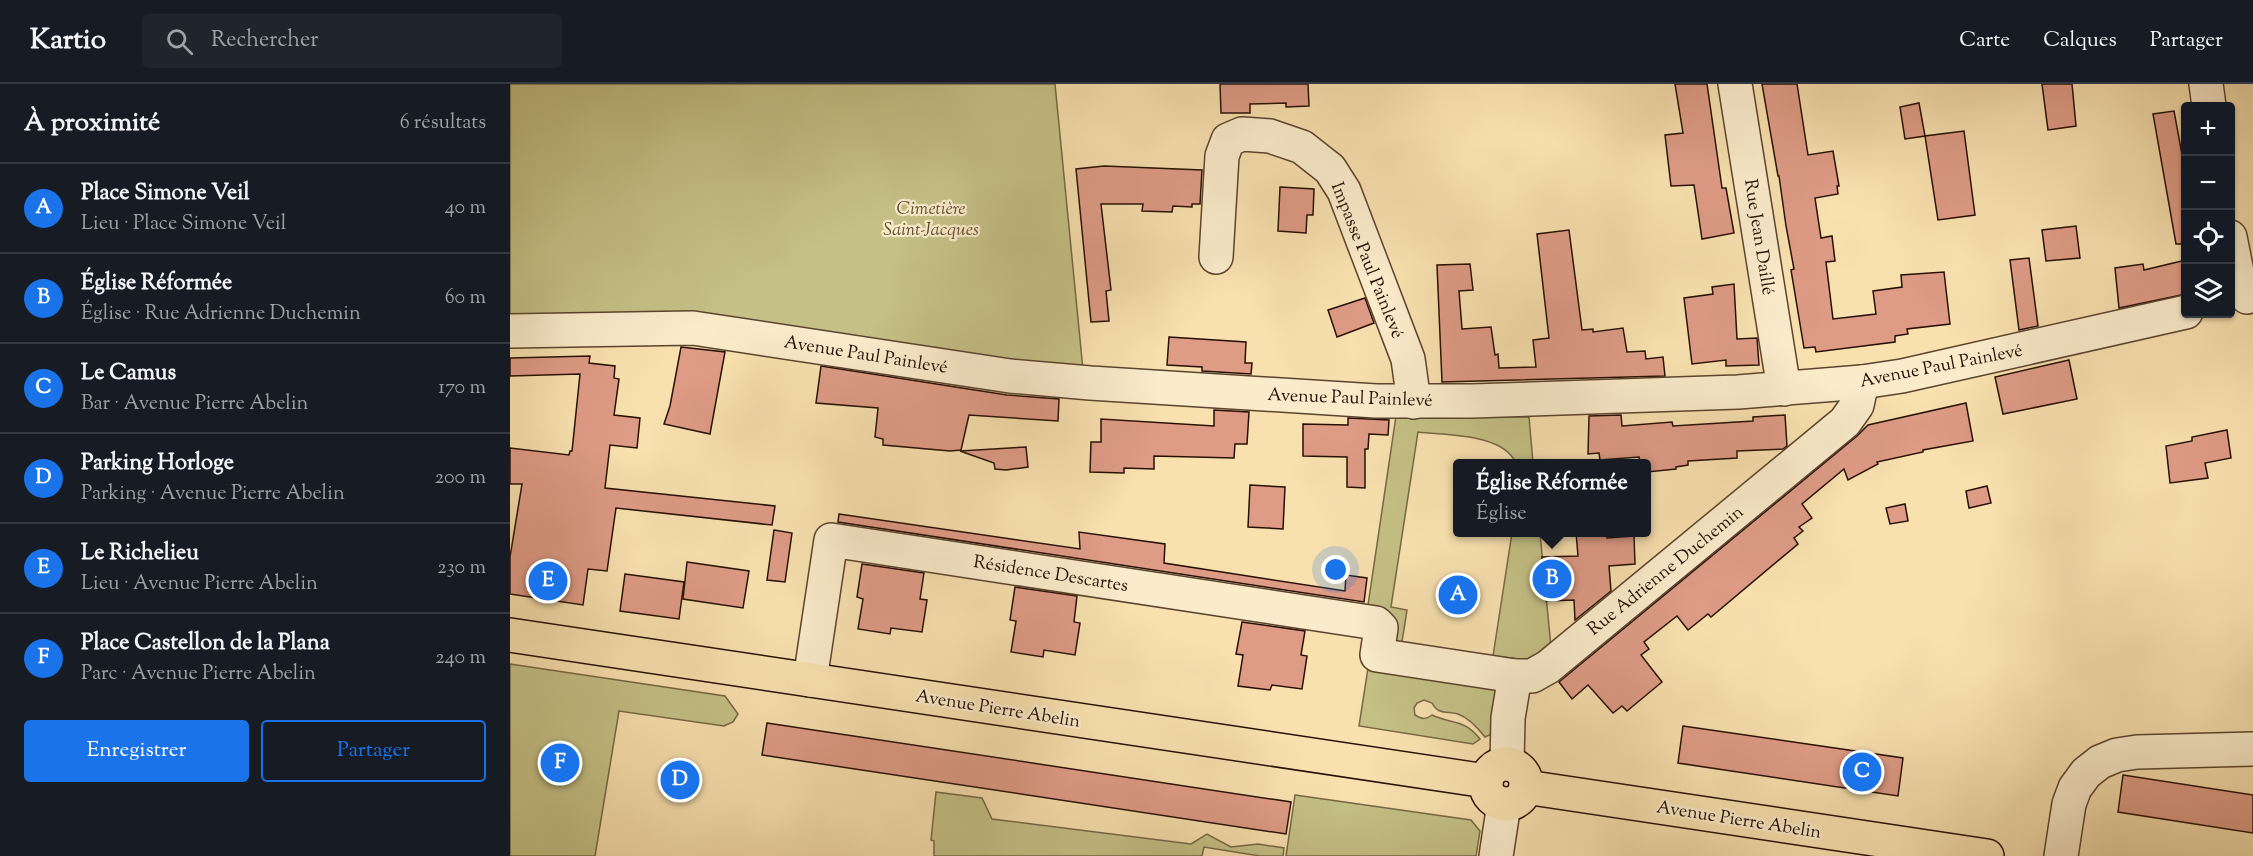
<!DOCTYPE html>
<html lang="fr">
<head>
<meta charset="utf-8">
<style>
	:root { --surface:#171b24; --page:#20242c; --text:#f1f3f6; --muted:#9ea1a6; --line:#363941; --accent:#1a73e8 }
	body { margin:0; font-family:"Sorts Mill Goudy",serif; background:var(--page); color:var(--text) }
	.controls { position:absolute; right:18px; top:18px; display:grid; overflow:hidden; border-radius:6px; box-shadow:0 2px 4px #0004 }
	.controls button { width:54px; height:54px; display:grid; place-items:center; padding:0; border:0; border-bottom:2px solid var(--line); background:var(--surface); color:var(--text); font:30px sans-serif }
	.you { position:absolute; left:826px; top:486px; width:21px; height:21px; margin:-15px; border:4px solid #fff; border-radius:50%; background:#1a73e8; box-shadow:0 0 0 9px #1a73e833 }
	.badge { display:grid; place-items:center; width:39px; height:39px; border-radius:50%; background:var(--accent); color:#fff; font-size:20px; font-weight:700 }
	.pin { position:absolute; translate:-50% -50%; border:3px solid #fff; box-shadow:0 2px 6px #0006 }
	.popup { position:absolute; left:943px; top:375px; width:198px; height:78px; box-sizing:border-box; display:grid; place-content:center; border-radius:6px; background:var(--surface); filter:drop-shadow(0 2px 4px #0005); font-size:20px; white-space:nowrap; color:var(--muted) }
	.popup b { font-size:22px; color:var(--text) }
	.popup::after { content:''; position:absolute; left:50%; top:100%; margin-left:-12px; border:12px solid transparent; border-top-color:var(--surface) }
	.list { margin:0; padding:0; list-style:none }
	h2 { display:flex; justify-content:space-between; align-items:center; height:78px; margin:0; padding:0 24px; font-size:26px }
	h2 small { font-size:20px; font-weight:400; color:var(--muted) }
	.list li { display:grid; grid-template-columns:39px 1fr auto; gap:18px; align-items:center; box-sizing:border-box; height:90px; padding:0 24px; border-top:2px solid var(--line) }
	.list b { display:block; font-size:22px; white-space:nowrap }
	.list p { margin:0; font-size:20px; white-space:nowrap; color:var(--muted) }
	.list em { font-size:20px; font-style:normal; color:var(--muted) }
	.actions { display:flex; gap:12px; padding:18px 24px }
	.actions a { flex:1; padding:14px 0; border:2px solid var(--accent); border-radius:6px; text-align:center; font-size:21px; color:var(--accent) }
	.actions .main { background:var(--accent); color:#fff }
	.icon { flex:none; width:33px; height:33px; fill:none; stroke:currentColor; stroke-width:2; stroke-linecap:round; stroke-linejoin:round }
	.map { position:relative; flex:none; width:1743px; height:772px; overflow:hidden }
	header { display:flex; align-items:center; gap:36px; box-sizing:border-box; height:84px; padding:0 30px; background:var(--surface); border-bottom:2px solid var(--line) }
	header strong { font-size:28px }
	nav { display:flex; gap:33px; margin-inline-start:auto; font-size:21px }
	.search { width:420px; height:54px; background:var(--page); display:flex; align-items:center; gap:15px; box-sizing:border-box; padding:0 21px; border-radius:6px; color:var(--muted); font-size:22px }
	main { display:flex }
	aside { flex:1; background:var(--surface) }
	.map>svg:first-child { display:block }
</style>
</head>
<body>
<header>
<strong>Kartio</strong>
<div class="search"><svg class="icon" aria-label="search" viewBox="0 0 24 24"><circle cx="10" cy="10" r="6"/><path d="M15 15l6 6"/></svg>Rechercher</div>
<nav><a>Carte</a><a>Calques</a><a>Partager</a></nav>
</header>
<main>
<aside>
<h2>À proximité<small>6 résultats</small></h2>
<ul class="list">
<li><span class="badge">A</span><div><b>Place Simone Veil</b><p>Lieu · Place Simone Veil</p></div><em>40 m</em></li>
<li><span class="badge">B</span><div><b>Église Réformée</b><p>Église · Rue Adrienne Duchemin</p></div><em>60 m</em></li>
<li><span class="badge">C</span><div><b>Le Camus</b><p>Bar · Avenue Pierre Abelin</p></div><em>170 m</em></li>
<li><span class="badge">D</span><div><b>Parking Horloge</b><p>Parking · Avenue Pierre Abelin</p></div><em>200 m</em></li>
<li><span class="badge">E</span><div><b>Le Richelieu</b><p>Lieu · Avenue Pierre Abelin</p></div><em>230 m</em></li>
<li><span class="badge">F</span><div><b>Place Castellon de la Plana</b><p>Parc · Avenue Pierre Abelin</p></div><em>240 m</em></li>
</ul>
<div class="actions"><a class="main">Enregistrer</a><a>Partager</a></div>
</aside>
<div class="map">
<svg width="1743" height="772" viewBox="0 0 1743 772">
	<rect width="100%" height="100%" fill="#f8e0af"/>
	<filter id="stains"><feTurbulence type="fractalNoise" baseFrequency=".00333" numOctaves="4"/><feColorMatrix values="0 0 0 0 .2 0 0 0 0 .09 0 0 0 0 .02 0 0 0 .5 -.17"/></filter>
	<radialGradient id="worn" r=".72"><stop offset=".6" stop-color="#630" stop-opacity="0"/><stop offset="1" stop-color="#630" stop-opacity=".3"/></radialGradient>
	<g fill="#c4c086" stroke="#766844" stroke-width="1.5">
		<polygon points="0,0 545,0 573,286 0,233"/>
		<path d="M886,332L1019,333L1023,379H1006C992,349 938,352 908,348L881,523L897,526L891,564L857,528Z"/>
		<polygon points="1002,449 1030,449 1041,563 1018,576 983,572"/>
		<polygon points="0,580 215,612 228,630 223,638 214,642 109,627 85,772 0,772"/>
		<path d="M858,584L988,605L984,649L975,653C968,644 959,634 948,630C937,627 928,631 922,619L914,616L907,619L904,624L905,631C912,635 915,636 922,631C943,641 953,634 970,655L963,660L849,642Z"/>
		<polygon points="426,708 472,714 482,735 681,760 697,750 721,763 748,760 774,764 773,772 750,772 694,763 692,772 424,772 424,757 421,756"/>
		<polygon points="785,711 961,736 970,747 966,772 776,772"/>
	</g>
	<g fill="#de9b86" stroke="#271003" stroke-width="1.5">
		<polygon points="710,0 798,0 799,22 776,23 776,19 740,20 740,29 711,29"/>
		<polygon points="1165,0 1197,0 1212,104 1216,104 1224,149 1192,155 1184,101 1161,102 1155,51 1173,49"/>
		<polygon points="1252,0 1287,0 1298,71 1323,67 1329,102 1327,102 1328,110 1305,114 1311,154 1322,152 1325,177 1316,178 1323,235 1366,230 1363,207 1392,203 1391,191 1434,188 1440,240 1397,245 1398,250 1385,252 1385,258 1306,268 1305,263 1294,264 1281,186 1284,185 1276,142 1269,92 1268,92"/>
		<polygon points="1532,0 1562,0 1566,42 1538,46"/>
		<polygon points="1409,19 1415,52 1395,55 1390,23"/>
		<polygon points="1664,27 1676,92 1676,160 1666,160 1643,30"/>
		<polygon points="1454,47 1465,131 1428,136 1415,52"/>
		<polygon points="594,82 692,86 690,120 682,120 682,123 663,122 662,128 632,127 633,120 591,120 601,206 596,207 599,237 581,238 566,85"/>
		<polygon points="770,103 804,105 803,131 797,131 796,149 768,147"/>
		<polygon points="1566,142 1570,174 1536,177 1532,146"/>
		<polygon points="1059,146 1072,246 1083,245 1083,248 1113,244 1117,268 1135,267 1136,275 1153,273 1155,292 932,298 927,181 960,180 963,206 949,207 952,245 981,243 985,271 988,270 989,284 1026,283 1023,256 1039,254 1027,150"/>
		<polygon points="1519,174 1528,242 1509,246 1500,176"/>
		<polygon points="1676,176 1676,210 1609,224 1605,184 1633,180 1634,186"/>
		<polygon points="1224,200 1227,255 1247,254 1249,281 1216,282 1216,276 1182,280 1174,214 1203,210 1202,203"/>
		<polygon points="855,214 864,239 827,253 818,226"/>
		<polygon points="659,253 736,258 735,279 742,279 741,290 692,287 692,283 657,281"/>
		<polygon points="171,263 215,268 200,350 154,340 160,322"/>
		<polygon points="80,272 79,279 105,282 104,294 109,295 104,331 130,334 127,364 100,361 95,404 265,422 262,441 106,424 97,487 78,485 73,521 0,510 0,473 12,400 0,400 0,364 59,371 60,367 62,367 70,290 0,292 0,274"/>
		<polygon points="1559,276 1567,315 1493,330 1485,293"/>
		<polygon points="311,282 497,311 549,315 548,337 459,331 451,366 440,367 373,361 373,355 365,353 368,324 306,319"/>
		<polygon points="1456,319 1463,357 1413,366 1413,368 1367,378 1368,380 1338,396 1334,385 1292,420 1302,434 1289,443 1293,447 1284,454 1288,460 1201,533 1198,530 1178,546 1167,532 1134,558 1139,565 1131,571 1152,598 1117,627 1112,622 1103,629 1078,601 1062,615 1049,598 1347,352 1358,341"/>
		<polygon points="704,326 739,328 737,360 725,360 724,374 644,372 644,385 614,384 614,389 580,388 581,358 591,358 591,335 704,342"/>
		<polygon points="1111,331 1112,342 1162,338 1163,342 1243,337 1243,333 1275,331 1277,362 1273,365 1227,367 1227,374 1178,377 1178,381 1166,383 1166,385 1137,388 1137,380 1130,380 1129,373 1090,376 1089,369 1078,370 1079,332"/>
		<polygon points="838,334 879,336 878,351 859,350 858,365 855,365 855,404 837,403 837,373 793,372 793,340 838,341"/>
		<polygon points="1717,346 1721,374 1695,379 1698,394 1660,399 1656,362 1682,357 1682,353"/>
		<polygon points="516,363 518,383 496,386 485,385 484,379 450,367"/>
		<polygon points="740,401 775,403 773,445 738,443"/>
		<polygon points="1477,402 1481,419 1459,424 1456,407"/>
		<polygon points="1395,420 1398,437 1380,440 1376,424"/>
		<polygon points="329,430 570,465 569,448 655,460 654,479 835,507 836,491 857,494 854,518 328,438"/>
		<polygon points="264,446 282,449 275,498 257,496"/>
		<polygon points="1066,448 1096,448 1097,454 1124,452 1125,480 1099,482 1101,507 1065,536 1064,516 1036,517 1032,473 1068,472"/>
		<polygon points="177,478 239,487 233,524 173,515"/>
		<polygon points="352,480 414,489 410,515 417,516 412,548 381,544 380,550 348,545 353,515 347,513"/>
		<polygon points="115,490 174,498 169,535 110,527"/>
		<polygon points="505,503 567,512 564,538 570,539 565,571 534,566 533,573 501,568 506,537 500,536"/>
		<polygon points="732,538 795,547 791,571 797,572 792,605 762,601 760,606 728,602 733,571 726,570"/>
		<polygon points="257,639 781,718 776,750 252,671"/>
		<polygon points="1173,642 1393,674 1388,712 1168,679"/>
		<polygon points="1613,691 1743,711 1743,749 1608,728"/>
	</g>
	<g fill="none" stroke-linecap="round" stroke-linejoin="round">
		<g stroke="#5b442e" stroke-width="36">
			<g id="minor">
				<polyline points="1225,0 1274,305"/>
				<polyline points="1696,0 1699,22"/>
				<polyline points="1720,153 1728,193 1737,213"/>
				<polyline points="706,173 712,72 718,56 732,50 760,52 792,63 820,85 834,107 898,275 904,318"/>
				<polyline points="0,247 183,244 500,292 580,299 866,317 962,317 1228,308 1352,298 1392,292 1676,228"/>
				<polyline points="300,596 321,456 866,539 871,544 867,571 1005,592"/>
				<polyline points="997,680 998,634 1005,592 1022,592 1038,583 1335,338 1347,321 1352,298"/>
				<polyline points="986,772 994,720"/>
				<polyline points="1551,772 1559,720 1565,704 1576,689 1590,678 1607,671 1627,668 1743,665"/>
			</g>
		</g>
		<g stroke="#271003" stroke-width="36">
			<g id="major">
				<polyline points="0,551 976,697"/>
				<circle cx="996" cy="700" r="20"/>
				<polyline points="1016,703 1477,772"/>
			</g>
		</g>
		<use href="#minor" stroke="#faebcb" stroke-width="33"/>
		<use href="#major" stroke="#f8e0af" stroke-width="33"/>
	</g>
	<g text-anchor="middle" stroke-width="4.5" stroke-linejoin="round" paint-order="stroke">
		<g font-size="18" font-style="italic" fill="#5e4e31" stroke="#faebcb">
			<text x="421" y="130">Cimetière<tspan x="421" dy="21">Saint-Jacques</tspan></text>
		</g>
		<g font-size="18" fill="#271003" stroke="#faebcb">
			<text transform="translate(1250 153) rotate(81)" y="6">Rue Jean Daillé</text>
			<text transform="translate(858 176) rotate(68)" y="6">Impasse Paul Painlevé</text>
			<text transform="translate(356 270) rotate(9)" y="6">Avenue Paul Painlevé</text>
			<text transform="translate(1431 281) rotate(-11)" y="6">Avenue Paul Painlevé</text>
			<text transform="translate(840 313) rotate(2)" y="6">Avenue Paul Painlevé</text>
			<text transform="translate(1155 486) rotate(-39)" y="6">Rue Adrienne Duchemin</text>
			<text transform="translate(541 489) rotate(9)" y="6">Résidence Descartes</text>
			<text transform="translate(488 624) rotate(9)" y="6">Avenue Pierre Abelin</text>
			<text transform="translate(1229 735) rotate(9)" y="6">Avenue Pierre Abelin</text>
		</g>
	</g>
	<rect width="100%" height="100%" filter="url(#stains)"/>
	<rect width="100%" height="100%" fill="url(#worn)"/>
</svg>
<div class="controls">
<button>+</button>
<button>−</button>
<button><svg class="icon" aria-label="locate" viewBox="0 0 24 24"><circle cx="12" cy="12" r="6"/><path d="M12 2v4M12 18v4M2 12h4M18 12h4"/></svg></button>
<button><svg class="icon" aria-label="layers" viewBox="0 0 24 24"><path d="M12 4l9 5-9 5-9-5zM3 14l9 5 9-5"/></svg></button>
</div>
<div class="you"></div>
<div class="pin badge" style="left:948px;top:511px">A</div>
<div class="pin badge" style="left:1042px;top:495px">B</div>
<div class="popup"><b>Église Réformée</b>Église</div>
<div class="pin badge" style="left:1352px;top:688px">C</div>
<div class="pin badge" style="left:170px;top:696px">D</div>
<div class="pin badge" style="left:38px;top:497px">E</div>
<div class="pin badge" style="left:50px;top:679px">F</div>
</div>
</main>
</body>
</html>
